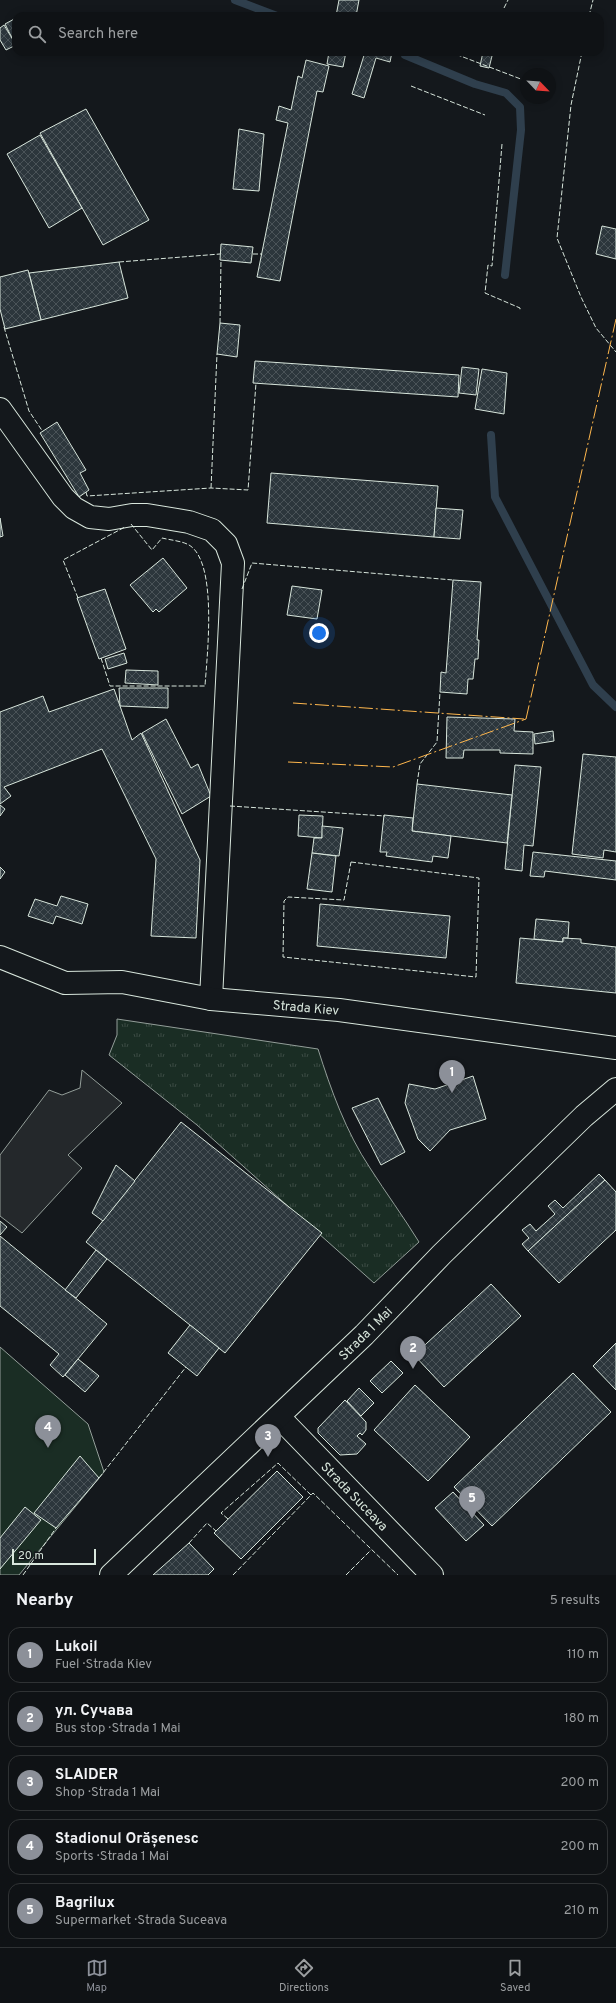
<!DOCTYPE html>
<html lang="en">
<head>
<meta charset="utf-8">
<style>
	:root { --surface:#0f1215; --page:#1d2022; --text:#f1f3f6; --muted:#9b9ea0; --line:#2f3234; --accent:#8c9099 }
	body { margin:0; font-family:Overpass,sans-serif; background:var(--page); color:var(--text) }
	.compass { position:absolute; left:520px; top:68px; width:36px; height:36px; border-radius:50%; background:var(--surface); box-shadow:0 2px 10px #0003; rotate:115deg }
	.scale { position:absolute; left:12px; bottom:10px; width:84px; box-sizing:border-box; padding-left:4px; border:2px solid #d8e6dc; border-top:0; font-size:11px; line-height:14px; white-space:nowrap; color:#d8e6dc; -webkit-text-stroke:3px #14181c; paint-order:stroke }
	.you { position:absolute; left:319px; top:633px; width:14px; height:14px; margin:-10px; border:3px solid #fff; border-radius:50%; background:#1a73e8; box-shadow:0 0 0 6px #1a73e833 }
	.badge { display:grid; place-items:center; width:26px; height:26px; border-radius:50%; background:var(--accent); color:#fff; font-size:13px; font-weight:700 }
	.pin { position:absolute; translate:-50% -33px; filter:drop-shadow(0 1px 2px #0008) }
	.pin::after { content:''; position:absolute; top:21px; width:14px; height:12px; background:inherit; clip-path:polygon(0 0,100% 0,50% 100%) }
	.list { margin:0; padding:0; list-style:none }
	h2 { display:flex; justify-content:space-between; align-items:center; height:52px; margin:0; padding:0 16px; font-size:17px }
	h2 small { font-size:13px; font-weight:400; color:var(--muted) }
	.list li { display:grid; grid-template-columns:26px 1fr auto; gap:12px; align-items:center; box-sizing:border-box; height:56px; margin:0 8px 8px; padding:0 8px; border:1px solid var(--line); border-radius:12px }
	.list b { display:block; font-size:15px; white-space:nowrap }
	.list p { margin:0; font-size:13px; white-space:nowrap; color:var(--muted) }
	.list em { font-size:13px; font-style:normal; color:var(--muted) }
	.icon { flex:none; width:22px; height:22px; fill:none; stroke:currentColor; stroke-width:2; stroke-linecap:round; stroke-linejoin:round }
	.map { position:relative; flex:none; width:616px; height:1575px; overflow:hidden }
	.search { position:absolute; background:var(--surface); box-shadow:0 2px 10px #0003; left:12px; right:12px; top:12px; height:44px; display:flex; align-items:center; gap:10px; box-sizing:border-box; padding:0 14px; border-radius:12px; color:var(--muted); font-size:15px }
	.sheet { height:372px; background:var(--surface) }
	nav { display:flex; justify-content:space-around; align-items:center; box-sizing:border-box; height:56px; border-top:1px solid var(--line); background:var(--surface); font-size:11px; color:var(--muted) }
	nav a { display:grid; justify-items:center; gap:2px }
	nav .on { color:var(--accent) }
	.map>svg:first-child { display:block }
</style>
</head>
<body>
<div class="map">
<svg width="616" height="1575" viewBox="0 0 616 1575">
	<defs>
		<pattern id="park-tufts" width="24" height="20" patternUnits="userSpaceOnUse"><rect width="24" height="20" fill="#1a2d24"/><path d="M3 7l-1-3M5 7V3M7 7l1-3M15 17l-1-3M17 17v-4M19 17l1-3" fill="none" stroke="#3b4b43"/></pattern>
		<pattern id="building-cross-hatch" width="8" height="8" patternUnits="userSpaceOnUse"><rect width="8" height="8" fill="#2c363c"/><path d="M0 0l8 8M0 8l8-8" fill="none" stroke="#4a5358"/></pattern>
	</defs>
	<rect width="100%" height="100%" fill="#14181c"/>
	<path fill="url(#park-tufts)" stroke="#939e99" d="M117,1019L318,1049C331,1090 346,1132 370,1168C386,1193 403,1216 419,1242L374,1283L197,1125L109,1055L117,1035Z"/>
	<polygon fill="#1a2d24" stroke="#939e99" points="0,1347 88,1424 104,1472 19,1575 0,1575"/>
	<polygon fill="#24282b" stroke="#939e99" points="82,1070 122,1103 68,1155 82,1168 22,1233 0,1216 0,1155 49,1090 62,1095 80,1088"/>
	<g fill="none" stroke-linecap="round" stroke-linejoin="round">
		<g stroke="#2f3f4d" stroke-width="8">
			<polyline points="235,0 277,16"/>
			<polyline points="405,55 475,84 506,93 520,107 521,130 505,275"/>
			<polyline points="491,435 495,497 593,685 616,707"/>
		</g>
	</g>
	<g fill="url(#building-cross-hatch)" stroke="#d8e6dc">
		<polygon points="339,0 359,0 356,16 336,16"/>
		<polygon points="16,18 16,38 13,40 5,24"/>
		<polygon points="4,25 16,45 6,50 0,40 0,28"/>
		<polygon points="329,52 346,52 343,67 327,64"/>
		<polygon points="365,52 392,52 390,62 376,58 364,98 352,94"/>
		<polygon points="483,52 493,52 489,68 480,66"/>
		<polygon points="306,60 329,66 323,92 317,91 280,281 257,277 288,123 276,120 279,106 291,110 298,76 302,78"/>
		<polygon points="86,109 149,220 103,245 40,133"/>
		<polygon points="239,129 264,134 259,191 233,189"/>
		<polygon points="40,135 82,208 49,228 7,154"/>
		<polygon points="602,226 616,229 616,259 596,254"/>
		<polygon points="221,244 253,247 251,263 220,260"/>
		<polygon points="119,262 128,298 41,320 29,273"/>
		<polygon points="28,270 41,320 5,329 0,309 0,277"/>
		<polygon points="220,323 240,325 237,357 217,354"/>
		<polygon points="255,361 459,375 458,397 253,383"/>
		<polygon points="462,367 479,369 476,395 459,393"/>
		<polygon points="482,369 507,373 504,414 475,409"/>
		<polygon points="57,422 86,470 80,473 89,490 79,497 40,433"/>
		<polygon points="271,473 438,486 434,537 267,523"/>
		<polygon points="436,508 463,510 460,539 434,537"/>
		<polygon points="0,518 3,536 0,537"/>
		<polygon points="163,558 187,588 159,612 156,609 153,612 130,585"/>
		<polygon points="453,580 481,582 477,640 479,640 478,659 475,659 473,679 468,679 467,694 440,692 441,672 446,673"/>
		<polygon points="292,586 322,590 317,619 287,615"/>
		<polygon points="105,589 126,649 99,659 77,598"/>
		<polygon points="124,653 127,663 108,669 105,659"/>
		<polygon points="126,670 158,671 158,685 125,683"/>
		<polygon points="119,688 168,688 168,708 120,706"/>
		<polygon points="114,689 132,740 141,733 200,860 196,938 151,936 156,859 102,749 4,787 11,796 0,804 0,712 43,696 49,712"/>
		<polygon points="447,717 515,719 514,731 533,732 533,754 500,753 500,750 464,750 463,758 446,758"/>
		<polygon points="166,719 191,768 198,764 211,796 182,814 142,733"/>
		<polygon points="553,731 554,741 535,744 534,734"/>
		<polygon points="583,754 616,757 616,852 604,850 603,858 572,854"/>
		<polygon points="515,765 541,767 533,846 524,845 522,871 505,869"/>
		<polygon points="417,784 512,795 507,843 412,831"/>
		<polygon points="0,805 5,809 0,816"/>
		<polygon points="299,815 323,816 322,838 298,836"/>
		<polygon points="384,815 413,818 412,831 451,836 448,858 433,856 432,862 386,856 387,852 380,852"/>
		<polygon points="322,826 343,828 339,856 312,853 314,838 322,838"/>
		<polygon points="533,852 616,861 616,880 545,871 544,877 530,876"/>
		<polygon points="312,853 336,856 332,892 307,889"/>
		<polygon points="0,867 5,872 0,879"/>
		<polygon points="61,896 88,904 82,924 56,916 53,924 28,916 35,899 57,906"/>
		<polygon points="320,904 450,916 446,958 317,946"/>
		<polygon points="536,919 569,922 568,938 563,938 563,942 534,939"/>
		<polygon points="520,938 563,942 563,938 581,939 581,943 616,947 616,993 516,983"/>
		<polygon points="473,1076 486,1119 450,1130 430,1151 418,1139 405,1103 409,1084 435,1089"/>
		<polygon points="378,1098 405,1152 381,1165 352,1108"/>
		<polygon points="181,1122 322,1233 225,1353 86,1242"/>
		<polygon points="116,1165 135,1181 103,1221 92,1213"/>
		<polygon points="599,1174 605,1180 528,1251 522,1244 529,1238 522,1230 530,1224 536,1231 555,1214 548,1206 555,1200 563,1208"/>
		<polygon points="605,1180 616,1192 616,1230 559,1283 528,1251"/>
		<polygon points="0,1221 7,1227 0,1235"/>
		<polygon points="0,1236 107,1324 63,1377 50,1365 59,1354 0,1306"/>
		<polygon points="96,1250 107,1259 76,1298 65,1290"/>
		<polygon points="491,1284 521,1316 444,1387 414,1355"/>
		<polygon points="190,1325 219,1348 197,1376 168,1353"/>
		<polygon points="616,1343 616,1390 593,1366"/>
		<polygon points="78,1359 99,1376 85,1392 65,1375"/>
		<polygon points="391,1361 403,1373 382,1393 370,1381"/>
		<polygon points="573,1373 611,1412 492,1526 454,1487"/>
		<polygon points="415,1385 470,1437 428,1481 374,1430"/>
		<polygon points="359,1388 374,1403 361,1416 347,1401"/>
		<polygon points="345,1400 366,1422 366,1430 362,1435 360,1433 357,1436 366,1444 357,1454 340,1455 318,1433 318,1428"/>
		<polygon points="80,1456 99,1478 56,1528 34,1513"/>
		<polygon points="277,1471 303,1497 241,1559 214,1533"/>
		<polygon points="453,1492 484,1525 466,1541 435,1508"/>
		<polygon points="25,1507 41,1520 0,1569 0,1538"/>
		<polygon points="189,1543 214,1569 208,1575 153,1575"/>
	</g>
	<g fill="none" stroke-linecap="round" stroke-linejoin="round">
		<g stroke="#d8e6dc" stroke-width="24">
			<g id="minor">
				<polyline points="0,409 63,497 74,508 90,517 109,519 132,515 147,515 189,522 212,530 226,544 233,563 211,999"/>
				<polyline points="0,957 65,983 122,982 211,999 339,1010 616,1048"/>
				<polyline points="279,1417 432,1575"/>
			</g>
		</g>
		<g stroke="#d8e6dc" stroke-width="24">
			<polyline id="secondary" points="111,1575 364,1335 442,1254 584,1116 616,1089"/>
		</g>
		<use href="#minor" stroke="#14181c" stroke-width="22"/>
		<use href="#secondary" stroke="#14181c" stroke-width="22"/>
		<g stroke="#d8e6dc" stroke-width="1" stroke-dasharray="5 2" stroke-linecap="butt">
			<polyline points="504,8 508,0"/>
			<polyline points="589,16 593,0"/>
			<polyline points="450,52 526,81"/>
			<polyline points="582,52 571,105 557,238 581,297 596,328 616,352"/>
			<polyline points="411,86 485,115"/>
			<polyline points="502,144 492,266 488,265 485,293 520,308 520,311"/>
			<polyline points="253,254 262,254"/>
			<polyline points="119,262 220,254"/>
			<polyline points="220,323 221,260"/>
			<polyline points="4,327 29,411 43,432"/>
			<polyline points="211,488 217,354"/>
			<polyline points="86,492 87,496 211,488 248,490 256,383"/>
			<polyline points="242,589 252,563 453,580"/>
			<polyline points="78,598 63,560 125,527"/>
			<path d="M101,658L110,686H205C207,656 218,562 189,545C182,541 170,540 162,538L152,550L131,524"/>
			<polyline points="417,784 420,764 437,742 440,692"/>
			<polyline points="230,806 385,816"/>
			<polygon points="351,862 479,878 476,977 283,957 284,901 288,897 344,900"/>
			<polyline points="99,1478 186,1367"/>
			<polyline points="228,1519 221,1513 278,1463 311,1495"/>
			<polyline points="189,1543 207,1523 216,1531"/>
			<polyline points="23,1575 56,1528"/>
			<polyline points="233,1575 313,1493 398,1575"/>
			<polyline points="346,1575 371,1550"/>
		</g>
		<g stroke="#ffb74d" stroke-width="1" stroke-dasharray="14 3 2 3" stroke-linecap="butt">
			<polyline points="293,703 524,719"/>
			<polyline points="526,719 616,319"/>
			<polyline points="288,762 393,767 526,719"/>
		</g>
	</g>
	<g text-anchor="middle" stroke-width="3" stroke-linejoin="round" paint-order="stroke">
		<g font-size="13" fill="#d8e6dc" stroke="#14181c">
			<text transform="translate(306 1007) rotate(5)" y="5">Strada Kiev</text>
			<text transform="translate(365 1333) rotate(-45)" y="5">Strada 1 Mai</text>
			<text transform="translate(355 1496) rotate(46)" y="5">Strada Suceava</text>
		</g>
	</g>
</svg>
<svg class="compass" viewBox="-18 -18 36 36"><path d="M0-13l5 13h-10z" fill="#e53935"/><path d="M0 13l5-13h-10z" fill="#9b9ea0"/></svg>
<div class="scale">20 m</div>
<div class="you"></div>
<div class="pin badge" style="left:452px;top:1093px">1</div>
<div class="pin badge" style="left:413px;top:1369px">2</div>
<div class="pin badge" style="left:268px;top:1457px">3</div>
<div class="pin badge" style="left:48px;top:1448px">4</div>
<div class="pin badge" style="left:472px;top:1519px">5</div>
<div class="search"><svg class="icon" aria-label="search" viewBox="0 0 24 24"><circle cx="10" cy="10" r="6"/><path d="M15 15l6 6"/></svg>Search here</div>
</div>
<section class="sheet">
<h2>Nearby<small>5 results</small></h2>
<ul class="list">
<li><span class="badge">1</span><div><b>Lukoil</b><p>Fuel · Strada Kiev</p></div><em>110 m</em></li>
<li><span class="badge">2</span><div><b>ул. Сучава</b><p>Bus stop · Strada 1 Mai</p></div><em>180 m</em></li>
<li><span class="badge">3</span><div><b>SLAIDER</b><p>Shop · Strada 1 Mai</p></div><em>200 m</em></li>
<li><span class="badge">4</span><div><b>Stadionul Orășenesc</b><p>Sports · Strada 1 Mai</p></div><em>200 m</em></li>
<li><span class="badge">5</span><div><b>Bagrilux</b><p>Supermarket · Strada Suceava</p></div><em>210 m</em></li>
</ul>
</section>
<nav>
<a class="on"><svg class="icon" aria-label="map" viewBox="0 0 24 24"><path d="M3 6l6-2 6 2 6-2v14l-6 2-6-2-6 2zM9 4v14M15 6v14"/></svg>Map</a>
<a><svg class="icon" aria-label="directions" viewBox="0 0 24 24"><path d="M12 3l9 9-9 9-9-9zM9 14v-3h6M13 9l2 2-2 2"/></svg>Directions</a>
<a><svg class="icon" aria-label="saved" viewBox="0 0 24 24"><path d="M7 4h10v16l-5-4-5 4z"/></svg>Saved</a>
</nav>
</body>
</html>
